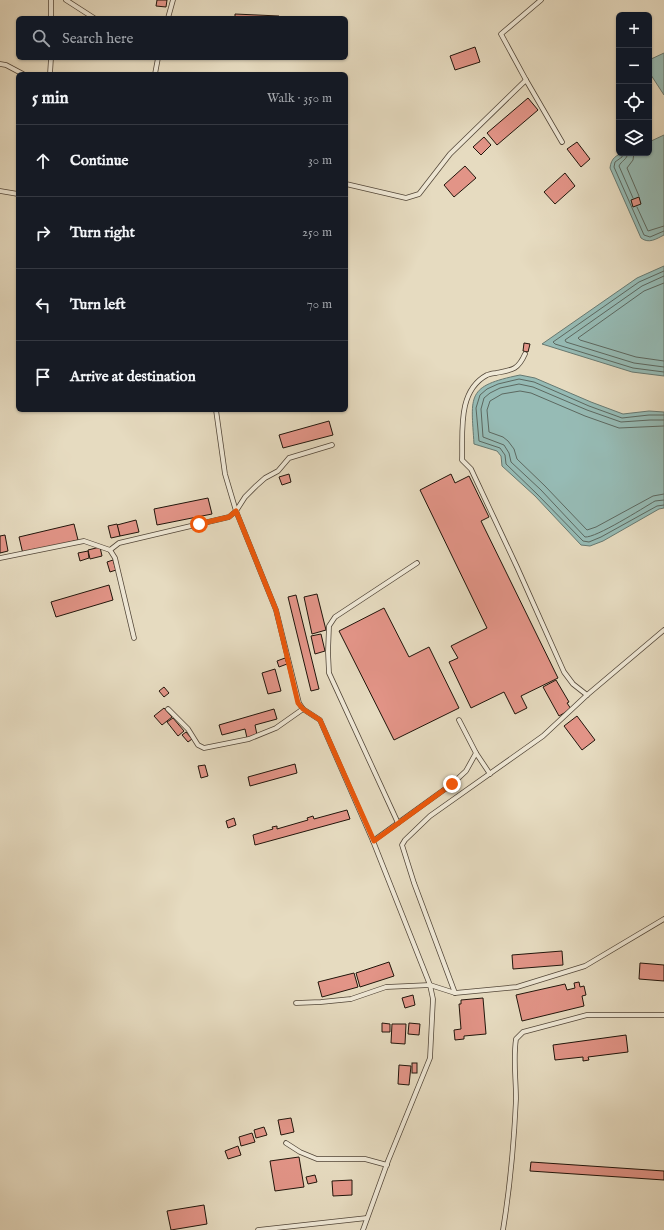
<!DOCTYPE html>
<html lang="en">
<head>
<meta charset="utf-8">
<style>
	:root { --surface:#171b24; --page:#242831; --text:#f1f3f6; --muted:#9ea1a6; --line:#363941 }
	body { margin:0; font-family:"IM FELL English",serif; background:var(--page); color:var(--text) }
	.controls { position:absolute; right:12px; top:12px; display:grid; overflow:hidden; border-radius:6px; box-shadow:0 1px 3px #0004 }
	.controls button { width:36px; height:36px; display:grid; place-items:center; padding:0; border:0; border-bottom:1px solid var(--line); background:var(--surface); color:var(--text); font:20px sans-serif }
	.stop { position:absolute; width:12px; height:12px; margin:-9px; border:3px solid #ea580c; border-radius:50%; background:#fff }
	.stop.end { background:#ea580c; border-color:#fff; box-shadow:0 1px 4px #0008 }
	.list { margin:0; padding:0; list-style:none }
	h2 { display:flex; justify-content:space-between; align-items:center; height:52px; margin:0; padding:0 16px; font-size:17px }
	h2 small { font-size:13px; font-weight:400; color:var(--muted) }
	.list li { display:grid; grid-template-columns:26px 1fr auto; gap:12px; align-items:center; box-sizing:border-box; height:72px; padding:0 16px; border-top:1px solid var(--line) }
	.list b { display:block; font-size:15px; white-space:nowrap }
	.list em { font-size:13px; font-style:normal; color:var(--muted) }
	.icon { flex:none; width:22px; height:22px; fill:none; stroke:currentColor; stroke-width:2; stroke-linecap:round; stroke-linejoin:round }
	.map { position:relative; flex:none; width:664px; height:1230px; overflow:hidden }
	.search { position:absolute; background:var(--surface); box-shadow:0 1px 3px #0004; left:16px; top:16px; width:332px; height:44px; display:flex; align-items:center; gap:10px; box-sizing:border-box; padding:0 14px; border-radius:6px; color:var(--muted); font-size:15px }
	.panel { position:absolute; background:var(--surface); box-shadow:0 1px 3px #0004; left:16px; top:72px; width:332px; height:340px; border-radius:6px }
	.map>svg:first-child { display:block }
</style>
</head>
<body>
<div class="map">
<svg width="664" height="1230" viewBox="0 0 664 1230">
	<rect width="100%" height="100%" fill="#e6dbc0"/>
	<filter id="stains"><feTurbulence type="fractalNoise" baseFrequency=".005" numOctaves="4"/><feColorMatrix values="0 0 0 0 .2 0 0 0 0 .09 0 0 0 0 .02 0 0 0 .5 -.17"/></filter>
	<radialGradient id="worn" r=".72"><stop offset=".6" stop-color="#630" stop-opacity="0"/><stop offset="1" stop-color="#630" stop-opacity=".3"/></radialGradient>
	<g fill="#96bbb5" stroke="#677971">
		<polygon points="664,53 664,95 649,72 649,60"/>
		<path d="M664,135V235C656,239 649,244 641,238L610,168C612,148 634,153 649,153V142Z"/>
		<polygon points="664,266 664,376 632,372 542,344 637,278"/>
		<path d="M520,375L535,378L591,402L623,414L649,411L664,412V508L659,509L603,541L590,546L581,545L535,496L502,466L501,456L497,451L474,444C471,395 466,386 520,375Z"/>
	</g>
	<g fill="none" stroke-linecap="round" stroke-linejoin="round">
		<g stroke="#5c6860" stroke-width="1">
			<polyline points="623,153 622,157 615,162 614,167 644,235 650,237 664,231"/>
			<path d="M628,153C627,160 621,161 619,166L633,198"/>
			<polyline points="634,153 633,160 627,168 639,196"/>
			<polyline points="637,207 648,231 664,226"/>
			<polyline points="664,271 639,282 553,342 555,344 633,368 664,372"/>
			<polyline points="664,276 642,286 565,340 566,342 634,363 664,367"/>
			<polyline points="664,283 644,291 578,338 580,340 636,357 664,361"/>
			<polyline points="664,415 649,415 622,418 589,406 534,382 519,379 498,384 487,389 480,395 476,408 479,441 500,448 505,455 506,464 537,494 583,541 589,542 601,537 657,506 664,505"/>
			<path d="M664,420H650L621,422L587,410L533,387L519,384L500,388L490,393L484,398L481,409L483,437L504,445L509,453L511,462L541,490L585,537C596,538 643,508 655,501L664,500"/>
			<polyline points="664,426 619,428 585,416 531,393 520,391 502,394 490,401 487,410 489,432 503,437 508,441 514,449 517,459 545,486 587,530 596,527 653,496 664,494"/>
		</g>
	</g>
	<g fill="#e29487" stroke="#21150b">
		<polygon points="157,0 167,0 166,7 156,6"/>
		<polygon points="235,14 279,16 279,18 235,18"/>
		<polygon points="475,47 480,62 455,70 450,56"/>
		<polygon points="528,98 538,110 497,145 487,133"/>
		<polygon points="484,137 491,145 481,155 473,147"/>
		<polygon points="577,142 590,159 581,167 567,149"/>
		<polygon points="465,166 476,178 454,197 444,185"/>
		<polygon points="565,173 575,186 555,204 544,192"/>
		<polygon points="639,197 641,204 633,207 631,200"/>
		<polygon points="524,343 530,344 528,352 523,351"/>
		<polygon points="329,421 333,435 283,448 279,435"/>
		<polygon points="289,474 291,482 282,485 279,477"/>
		<polygon points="451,474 455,483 469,476 489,517 481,521 558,678 521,696 527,708 515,714 504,692 471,708 449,662 458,658 451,646 487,628 420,490"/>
		<polygon points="208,498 212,514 157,525 154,509"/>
		<polygon points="136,520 139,532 120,536 117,525"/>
		<polygon points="74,524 78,540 23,554 19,537"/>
		<polygon points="117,524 120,536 111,538 108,526"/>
		<polygon points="5,535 8,551 0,553 0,536"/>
		<polygon points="100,547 102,556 90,559 88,550"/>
		<polygon points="88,551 89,558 80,561 78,553"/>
		<polygon points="113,560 116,570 110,572 107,562"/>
		<polygon points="109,585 113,600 56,617 51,602"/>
		<polygon points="317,594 326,630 312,634 304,597"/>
		<polygon points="296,595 319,689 311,691 288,597"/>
		<polygon points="384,608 409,657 429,647 459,708 394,740 339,631"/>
		<polygon points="321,634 325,651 315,654 311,636"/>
		<polygon points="285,658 287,664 279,667 277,661"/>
		<polygon points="275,669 281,691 268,694 262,673"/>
		<polygon points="556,680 569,702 567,703 571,709 559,716 543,687"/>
		<polygon points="164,687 169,693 164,697 159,691"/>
		<polygon points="164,708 172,717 162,725 154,716"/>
		<polygon points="274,709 277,719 255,725 257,735 247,738 245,729 222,735 219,725"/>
		<polygon points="577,716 595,740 582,750 564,726"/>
		<polygon points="173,718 184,731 178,736 167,722"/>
		<polygon points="186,732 192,739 188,742 182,735"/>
		<polygon points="295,764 297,773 250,786 248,777"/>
		<polygon points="205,765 208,776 201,778 198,766"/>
		<polygon points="347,810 350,819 255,845 253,835 273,829 272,827 277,826 277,829 308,820 307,818 313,816 314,819"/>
		<polygon points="234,818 236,825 228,828 226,821"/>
		<polygon points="562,951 563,965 513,969 512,955"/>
		<polygon points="389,962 394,976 360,987 356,973"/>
		<polygon points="640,963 664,965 664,981 639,979"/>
		<polygon points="354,973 358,987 322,997 318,982"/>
		<polygon points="579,982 580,987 584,986 586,995 582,996 584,1006 522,1021 516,995 565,984 567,990 575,988 574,983"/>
		<polygon points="413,995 415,1005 405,1008 402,998"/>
		<polygon points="483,998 486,1034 464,1036 464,1039 455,1040 454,1030 461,1029 459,1004 461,1004 461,1000"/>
		<polygon points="382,1023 390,1024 390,1032 382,1032"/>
		<polygon points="409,1023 420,1024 419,1035 408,1034"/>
		<polygon points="392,1024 406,1024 405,1044 391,1043"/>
		<polygon points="626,1035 628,1052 588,1057 589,1060 583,1061 583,1057 555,1060 553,1045"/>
		<rect x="412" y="1063" width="5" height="10"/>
		<polygon points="399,1065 411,1066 409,1085 398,1084"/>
		<polygon points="291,1118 294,1132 281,1135 278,1120"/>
		<polygon points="264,1127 267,1135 256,1138 254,1130"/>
		<polygon points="252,1133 255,1142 241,1146 239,1137"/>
		<polygon points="238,1146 241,1155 228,1159 225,1151"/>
		<polygon points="299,1157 304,1187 275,1191 270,1161"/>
		<polygon points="531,1162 664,1171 664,1180 530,1171"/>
		<polygon points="315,1175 317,1182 308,1184 306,1177"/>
		<polygon points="352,1180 352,1195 333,1196 332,1181"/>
		<polygon points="204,1205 207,1224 171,1230 167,1211"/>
	</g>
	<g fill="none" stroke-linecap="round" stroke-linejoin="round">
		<g stroke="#524638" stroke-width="5.5">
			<g id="lane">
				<polyline points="51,0 51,18"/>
				<polyline points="66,0 94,18"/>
				<polyline points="168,18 173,0"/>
				<polyline points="0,64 6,65 23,74"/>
				<polyline points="50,74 51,58"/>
				<polyline points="155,74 158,58"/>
				<polyline points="526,80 501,34 541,0"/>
				<polyline points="346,184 406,198 419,194 450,154 526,80 562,142"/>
				<polyline points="0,191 18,194"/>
				<path d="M525,354C518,370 512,370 496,373C493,373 490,374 487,375C457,391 463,432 462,460L471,469L517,567L564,672L573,684L587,695"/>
				<polyline points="216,410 225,474 236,511 276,610 299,703 303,709 320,720 373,841 430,985 433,999 430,1058 388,1161 363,1230"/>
				<polyline points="0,558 84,541 110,550"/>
				<polyline points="134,638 115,558 110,550 119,543 229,517 236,511 245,497 256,486 265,478 278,471 289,458 332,445"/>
				<polyline points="168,709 188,729 198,745 204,748 249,739 276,728 303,709"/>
				<polyline points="476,753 490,774"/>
				<polyline points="398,823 329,673 328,652 329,626 335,617 417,563"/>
				<polyline points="373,841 452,784 466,771 476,753 459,720"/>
				<polyline points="455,993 414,883 402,845 405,840 430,816 543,736 587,695 664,630"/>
				<polyline points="296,1003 321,1002 351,999 386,987 430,985 455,993 517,987 585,966 664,919"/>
				<polyline points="286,1143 300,1152 317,1159 365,1159 387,1165"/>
				<polyline points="258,1230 367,1218"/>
				<path d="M503,1230C510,1187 514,1143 516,1099C516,1079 513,1059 516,1039L523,1032L587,1015H664"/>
			</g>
		</g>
		<use href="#lane" stroke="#efe8d6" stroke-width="4"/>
	</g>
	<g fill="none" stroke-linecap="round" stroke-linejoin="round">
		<polyline stroke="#ea580c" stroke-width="5" points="199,524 229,517 236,511 276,610 298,703 303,709 320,720 374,841 452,784"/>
	</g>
	<rect width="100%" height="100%" filter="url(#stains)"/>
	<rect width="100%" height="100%" fill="url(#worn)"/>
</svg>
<div class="controls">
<button>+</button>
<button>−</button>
<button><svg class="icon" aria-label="locate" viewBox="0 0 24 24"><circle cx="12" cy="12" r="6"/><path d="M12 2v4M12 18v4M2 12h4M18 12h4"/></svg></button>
<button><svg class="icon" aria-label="layers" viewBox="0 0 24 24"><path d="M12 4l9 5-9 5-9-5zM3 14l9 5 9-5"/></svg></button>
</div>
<div class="stop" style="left:199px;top:524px"></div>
<div class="stop end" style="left:452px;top:784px"></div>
<div class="search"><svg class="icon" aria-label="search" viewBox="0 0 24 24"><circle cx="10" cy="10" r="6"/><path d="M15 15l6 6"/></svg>Search here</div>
<section class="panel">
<h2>5 min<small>Walk · 350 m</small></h2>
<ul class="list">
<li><svg class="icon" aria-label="ahead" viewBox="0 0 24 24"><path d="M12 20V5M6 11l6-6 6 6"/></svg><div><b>Continue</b></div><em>30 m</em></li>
<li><svg class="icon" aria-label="right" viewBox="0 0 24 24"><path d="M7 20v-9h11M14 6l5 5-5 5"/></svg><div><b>Turn right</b></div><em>250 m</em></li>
<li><svg class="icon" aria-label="left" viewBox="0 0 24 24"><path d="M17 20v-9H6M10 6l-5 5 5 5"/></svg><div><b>Turn left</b></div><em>70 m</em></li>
<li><svg class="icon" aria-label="arrive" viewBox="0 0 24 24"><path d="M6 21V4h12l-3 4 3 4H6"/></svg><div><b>Arrive at destination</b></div></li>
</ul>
</section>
</div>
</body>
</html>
